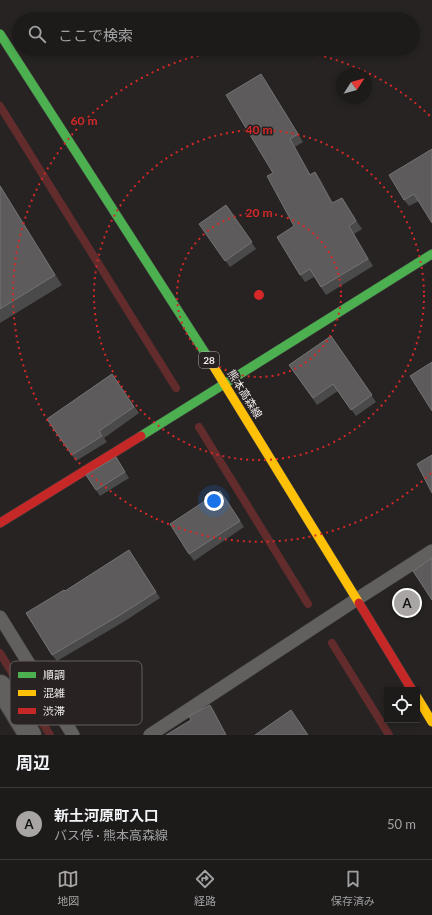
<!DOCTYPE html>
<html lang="ja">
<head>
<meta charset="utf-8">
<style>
	:root { --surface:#1d1a1a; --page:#252323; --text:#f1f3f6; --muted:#a0a1a2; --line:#3b3839; --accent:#aaa5a5 }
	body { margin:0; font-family:Lato,"Noto Sans JP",sans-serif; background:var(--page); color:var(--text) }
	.controls { position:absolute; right:12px; bottom:12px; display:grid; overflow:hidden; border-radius:0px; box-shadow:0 2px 6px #0003 }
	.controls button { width:36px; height:36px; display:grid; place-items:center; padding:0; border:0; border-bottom:1px solid var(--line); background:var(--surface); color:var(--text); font:20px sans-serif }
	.compass { position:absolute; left:336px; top:68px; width:36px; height:36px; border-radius:50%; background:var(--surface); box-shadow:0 2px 6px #0003; rotate:54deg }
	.you { position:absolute; left:214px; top:501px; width:14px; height:14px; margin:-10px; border:3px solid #fff; border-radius:50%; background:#1a73e8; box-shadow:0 0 0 6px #1a73e833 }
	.badge { display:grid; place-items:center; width:26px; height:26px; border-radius:50%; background:var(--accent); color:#111; font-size:13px; font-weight:700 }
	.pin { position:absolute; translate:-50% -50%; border:2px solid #fff; box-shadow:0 1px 4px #0006 }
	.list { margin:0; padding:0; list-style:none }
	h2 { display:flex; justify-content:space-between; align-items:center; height:52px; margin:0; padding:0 16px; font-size:17px }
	h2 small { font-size:13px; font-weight:400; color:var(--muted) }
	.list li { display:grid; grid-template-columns:26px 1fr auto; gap:12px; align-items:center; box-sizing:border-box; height:72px; padding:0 16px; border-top:1px solid var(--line) }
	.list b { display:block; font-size:15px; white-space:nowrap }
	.list p { margin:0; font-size:13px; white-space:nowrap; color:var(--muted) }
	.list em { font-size:13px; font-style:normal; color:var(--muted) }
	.icon { flex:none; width:22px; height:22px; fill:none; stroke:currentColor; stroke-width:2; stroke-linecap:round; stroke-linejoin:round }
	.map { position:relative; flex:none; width:432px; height:735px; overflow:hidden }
	.search { position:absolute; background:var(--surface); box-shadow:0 2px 6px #0003; left:12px; right:12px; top:12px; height:44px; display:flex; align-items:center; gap:10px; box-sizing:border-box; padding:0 14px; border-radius:22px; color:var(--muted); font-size:15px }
	.sheet { height:124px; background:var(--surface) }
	nav { display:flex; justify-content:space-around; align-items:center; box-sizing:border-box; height:56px; border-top:1px solid var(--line); background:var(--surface); font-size:11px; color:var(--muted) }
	nav a { display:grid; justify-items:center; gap:2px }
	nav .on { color:var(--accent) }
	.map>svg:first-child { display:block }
</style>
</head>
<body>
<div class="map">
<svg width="432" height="735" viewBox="0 0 432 735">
	<rect width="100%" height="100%" fill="#272323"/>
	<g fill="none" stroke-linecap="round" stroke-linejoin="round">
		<g stroke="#632c2c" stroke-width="8">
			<polyline points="0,106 176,388"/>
			<polyline points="199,427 308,604"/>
			<polyline points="332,643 389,735"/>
			<polyline points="0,653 50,735"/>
		</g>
		<g stroke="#413d3d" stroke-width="14">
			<g id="lane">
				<polyline points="0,617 73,735"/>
				<polyline points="150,735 357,599 432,551"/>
			</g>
		</g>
		<g stroke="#413d3d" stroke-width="24">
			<polyline id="street" points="0,686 30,735"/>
		</g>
		<g stroke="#413d3d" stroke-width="10">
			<g id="fast">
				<polyline points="0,34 209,359"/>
				<polyline points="141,436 432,254"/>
			</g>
		</g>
		<g stroke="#413d3d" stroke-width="10">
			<g id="slow">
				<polyline points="209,359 359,603"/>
				<polyline points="417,697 432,722"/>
			</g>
		</g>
		<g stroke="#413d3d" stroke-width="10">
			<g id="jam">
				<polyline points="0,523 141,436"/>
				<polyline points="359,603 412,690"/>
			</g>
		</g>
		<use href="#lane" stroke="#625f5f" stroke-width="13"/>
		<use href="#street" stroke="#625f5f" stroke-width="22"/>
		<use href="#fast" stroke="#4caf50" stroke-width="9"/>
		<use href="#slow" stroke="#ffc107" stroke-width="9"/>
		<use href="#jam" stroke="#c62828" stroke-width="9"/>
	</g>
	<g fill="#4b4a4a">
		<polygon points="266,81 303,142 295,147 310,174 315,172 320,179 333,203 342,198 347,205 362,229 354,234 373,266 326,295 314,277 305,282 300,275 294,226"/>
		<polygon points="432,149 419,201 409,206 404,200"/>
		<polygon points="0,185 62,285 0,323"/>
		<polygon points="226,205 256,249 230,267 199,224"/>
		<polygon points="331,336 376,402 356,416 338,391 317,405 289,365"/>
		<polygon points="112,374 139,413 104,438 107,442 76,461 47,419"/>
		<polygon points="116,457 129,478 100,496 86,475"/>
		<polygon points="225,497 244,527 194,561 189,554"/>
		<polygon points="129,550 160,598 125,621 57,661 52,655 65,591"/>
	</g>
	<g fill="#353333">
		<polygon points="261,74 266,81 303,142 298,134"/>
		<polygon points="290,139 295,147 315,182 310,175"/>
		<polygon points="315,172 320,179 338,211 332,203"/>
		<polygon points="0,185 62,285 55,275 0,186"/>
		<polygon points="342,198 347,205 362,229 356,221"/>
		<polygon points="349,226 354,234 373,266 368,259"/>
		<polygon points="210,705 215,712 227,735 226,735"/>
	</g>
	<g fill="#5d5b5b" stroke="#747272">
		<polygon points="261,74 298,134 290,139 310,175 315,172 332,203 342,198 356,221 349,226 368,259 321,287 310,269 300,275 277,237 294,226 267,176 273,173 226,95"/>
		<polygon points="432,149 432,223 414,194 404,200 389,175"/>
		<polygon points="0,186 55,275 0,309"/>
		<polygon points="226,205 252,242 225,261 199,224"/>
		<polygon points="331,336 372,395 351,410 333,384 313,398 289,365"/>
		<polygon points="432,362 432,411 410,376"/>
		<polygon points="112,374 134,407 99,431 102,436 72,455 47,419"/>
		<polygon points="432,455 432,493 417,464"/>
		<polygon points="116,457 125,472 96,490 86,475"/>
		<polygon points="220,491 240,521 189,554 170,524"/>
		<polygon points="129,550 156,592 120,615 52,655 26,613 64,590 65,591"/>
		<polygon points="432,558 432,600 413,571"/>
		<polygon points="210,705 226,735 166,735 191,720 189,716"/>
		<polygon points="291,710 308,735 255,735"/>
	</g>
	<g fill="none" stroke="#d62828" stroke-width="2" stroke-dasharray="2 4">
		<circle cx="259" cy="295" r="82"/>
		<circle cx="259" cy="295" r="165"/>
		<path d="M431 473A247 247 0 1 1 235 49M283 49A247 247 0 0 1 431 117"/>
	</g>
	<g text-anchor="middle" stroke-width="3" stroke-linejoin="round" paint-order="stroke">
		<rect fill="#282222" stroke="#b4afaf" stroke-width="1" x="199" y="352" width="20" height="16" rx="3"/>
		<g font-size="10" font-weight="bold" fill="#f0ebeb">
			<text x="209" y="364">28</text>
		</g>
		<g font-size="11" fill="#f0ebeb" stroke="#282222">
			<text transform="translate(245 394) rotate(58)" y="4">熊本高森線</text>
		</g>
	</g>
	<rect x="10" y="661" width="132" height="64" rx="6" fill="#282222" stroke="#645e5e" stroke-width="1"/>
	<rect x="18" y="672" width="18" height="6" fill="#4caf50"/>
	<rect x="18" y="690" width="18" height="6" fill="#ffc107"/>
	<rect x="18" y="708" width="18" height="6" fill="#c62828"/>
	<g font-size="11" fill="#f0ebeb">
		<text x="43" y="679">順調</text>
		<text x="43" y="697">混雑</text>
		<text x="43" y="715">渋滞</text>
	</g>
	<circle cx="259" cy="295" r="6" fill="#d62828" stroke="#282222" stroke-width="2"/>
	<g font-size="12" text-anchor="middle" font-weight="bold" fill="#d62828" stroke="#282222" stroke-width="3" stroke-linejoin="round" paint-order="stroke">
		<text x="84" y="125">60 m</text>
		<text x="259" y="134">40 m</text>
		<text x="259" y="217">20 m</text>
	</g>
</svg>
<div class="controls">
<button><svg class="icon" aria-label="locate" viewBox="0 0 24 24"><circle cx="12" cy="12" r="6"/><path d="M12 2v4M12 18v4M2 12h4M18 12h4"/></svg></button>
</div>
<svg class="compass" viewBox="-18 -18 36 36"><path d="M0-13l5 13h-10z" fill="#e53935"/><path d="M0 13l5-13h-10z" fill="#a0a1a2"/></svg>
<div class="you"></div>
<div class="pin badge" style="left:407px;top:603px">A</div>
<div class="search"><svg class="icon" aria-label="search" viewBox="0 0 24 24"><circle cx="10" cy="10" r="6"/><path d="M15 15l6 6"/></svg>ここで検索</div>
</div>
<section class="sheet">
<h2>周辺<small></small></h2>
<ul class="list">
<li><span class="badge">A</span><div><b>新土河原町入口</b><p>バス停 · 熊本高森線</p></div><em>50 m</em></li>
</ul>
</section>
<nav>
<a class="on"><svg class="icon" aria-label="map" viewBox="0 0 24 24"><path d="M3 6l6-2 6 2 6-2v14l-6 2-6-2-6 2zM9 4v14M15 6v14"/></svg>地図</a>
<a><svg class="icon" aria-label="directions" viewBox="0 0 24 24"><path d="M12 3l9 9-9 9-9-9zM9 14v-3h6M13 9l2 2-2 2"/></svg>経路</a>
<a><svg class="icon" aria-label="saved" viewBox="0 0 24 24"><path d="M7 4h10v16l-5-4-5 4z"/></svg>保存済み</a>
</nav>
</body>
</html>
